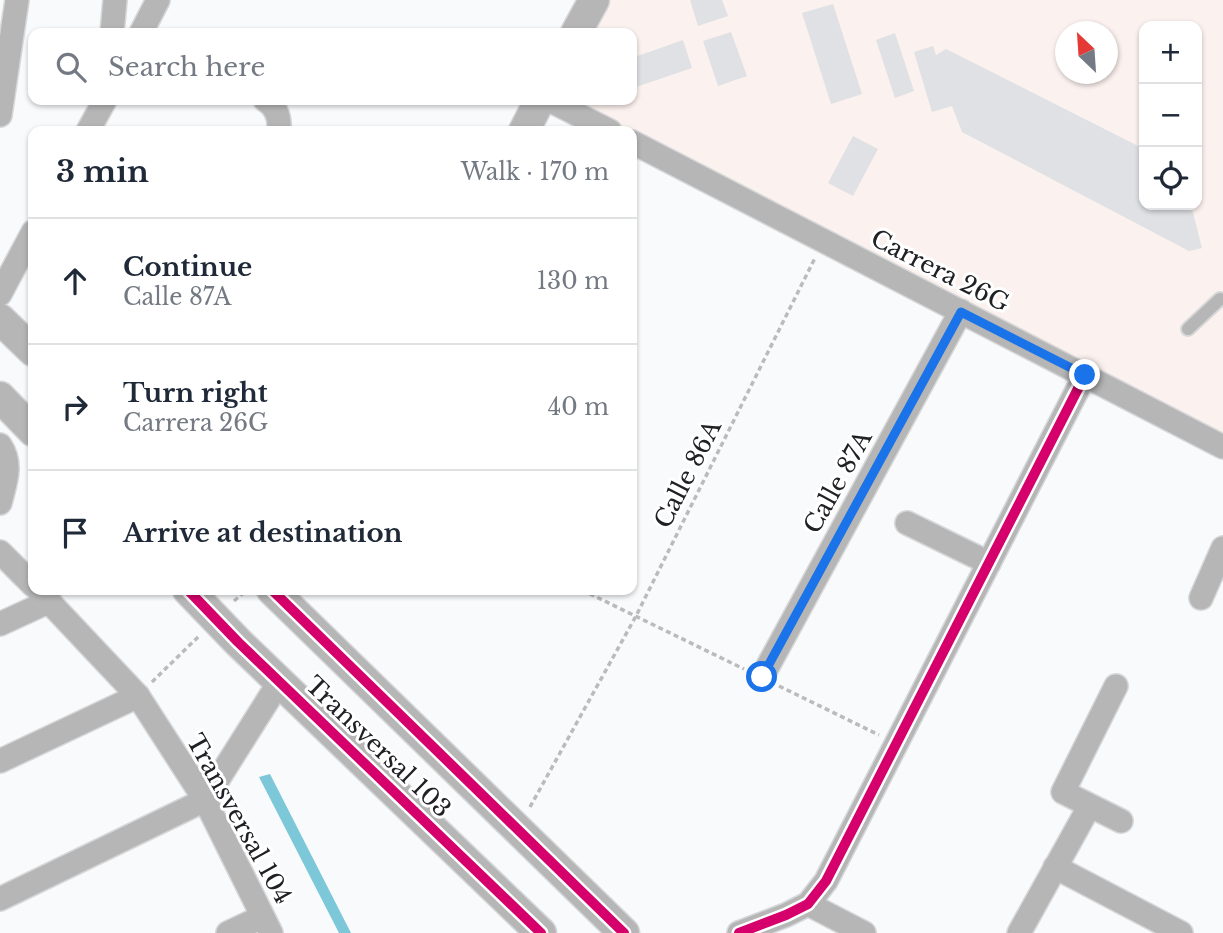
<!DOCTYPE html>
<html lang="en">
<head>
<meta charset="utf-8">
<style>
	:root { --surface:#fff; --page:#f2f2f3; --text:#1f2937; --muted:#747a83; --line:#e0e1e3 }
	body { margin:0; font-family:"Libre Baskerville",serif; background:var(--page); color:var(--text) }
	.controls { position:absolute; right:21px; top:21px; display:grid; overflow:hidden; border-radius:14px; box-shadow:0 2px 5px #0004 }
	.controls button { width:63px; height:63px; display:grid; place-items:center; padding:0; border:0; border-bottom:2px solid var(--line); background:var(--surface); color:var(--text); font:35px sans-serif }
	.compass { position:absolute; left:1055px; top:21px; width:63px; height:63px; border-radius:50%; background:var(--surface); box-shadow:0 2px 5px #0004; rotate:335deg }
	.stop { position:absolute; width:21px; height:21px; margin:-16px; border:5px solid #1a73e8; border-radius:50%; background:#fff }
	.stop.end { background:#1a73e8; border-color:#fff; box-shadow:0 2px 7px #0008 }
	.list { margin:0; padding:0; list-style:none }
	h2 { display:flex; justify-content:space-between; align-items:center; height:91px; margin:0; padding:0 28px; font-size:30px }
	h2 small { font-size:23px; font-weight:400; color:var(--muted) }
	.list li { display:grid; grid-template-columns:46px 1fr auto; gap:21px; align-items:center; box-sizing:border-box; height:126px; padding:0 28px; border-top:2px solid var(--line) }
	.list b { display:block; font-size:26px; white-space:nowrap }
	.list p { margin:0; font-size:23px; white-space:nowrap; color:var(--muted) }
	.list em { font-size:23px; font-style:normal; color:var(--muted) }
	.icon { flex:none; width:38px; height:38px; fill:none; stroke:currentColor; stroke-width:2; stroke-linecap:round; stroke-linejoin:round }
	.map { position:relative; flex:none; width:1223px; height:933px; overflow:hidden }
	.search { position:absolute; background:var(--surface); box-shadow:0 2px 5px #0004; left:28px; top:28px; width:609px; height:77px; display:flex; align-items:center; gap:18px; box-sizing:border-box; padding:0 24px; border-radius:14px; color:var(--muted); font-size:26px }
	.panel { position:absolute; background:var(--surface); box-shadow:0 2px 5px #0004; left:28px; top:126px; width:609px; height:469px; border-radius:14px }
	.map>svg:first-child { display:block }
</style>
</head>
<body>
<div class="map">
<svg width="1223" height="933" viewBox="0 0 1223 933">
	<rect width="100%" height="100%" fill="#f8fafc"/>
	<path fill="#fbf1ee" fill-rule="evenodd" d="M594,0H1223V447L632,131H610L549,100H632V33H576ZM1144,26H1197V205H1144ZM1066,32H1108V74H1066Z"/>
	<polygon fill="#7cc8d8" points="270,774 351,933 339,933 259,777"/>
	<g fill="#dfe1e4">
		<polygon points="690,0 722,0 728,16 698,26"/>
		<polygon points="833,4 862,94 831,104 802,13"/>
		<polygon points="731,32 747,76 718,86 703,41"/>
		<polygon points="895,33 914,91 895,98 876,40"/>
		<polygon points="683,40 692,68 636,87 632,74 632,58"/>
		<polygon points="933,46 936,55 946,49 1144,149 1144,205 1191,205 1202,248 1189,251 962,132 952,106 932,112 914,52"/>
		<polygon points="853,136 878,149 853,196 828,183"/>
	</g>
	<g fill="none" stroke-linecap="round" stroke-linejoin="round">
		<g stroke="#d6d7d9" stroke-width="16">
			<polyline id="service" points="1188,329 1220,299"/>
		</g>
		<g stroke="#d6d7d9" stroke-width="26">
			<g id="minor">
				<polyline points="112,33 115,0"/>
				<polyline points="141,33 158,0"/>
				<path d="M265,100C277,107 280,119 279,131"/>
				<polyline points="549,100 610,131"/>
				<polyline points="0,115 17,0"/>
				<polyline points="88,131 105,100"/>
				<polyline points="632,142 1223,447"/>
				<polyline points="0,294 33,232"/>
				<path d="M0,445C13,464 5,483 0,503"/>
				<polyline points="907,523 989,563"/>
				<polyline points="0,552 33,585"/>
				<polyline points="38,590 138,696 205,800 271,933"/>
				<polyline points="1201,598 1223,548"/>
				<polyline points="0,624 50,601"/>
				<polyline points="762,677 961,311"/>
				<polyline points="1116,686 1063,792 1121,821"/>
				<polyline points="0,761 138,696"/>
				<polyline points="1055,867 1181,933"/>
				<polyline points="0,899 205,800 280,681"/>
				<polyline points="808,904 864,933"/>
				<polyline points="228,933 262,917"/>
				<polyline points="739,933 786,915 808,904 826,881 1085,375"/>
				<polyline points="1019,933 1089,807"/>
			</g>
		</g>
		<g stroke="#d6d7d9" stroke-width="33">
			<g id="tertiary">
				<polyline points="576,33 594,0"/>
				<polyline points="524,131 540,100"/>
				<polyline points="0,319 33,351"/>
				<polyline points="0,397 33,431"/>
				<polyline points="188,590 238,642 541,933"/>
				<polyline points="272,590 624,933"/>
			</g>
		</g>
		<g stroke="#bbb" stroke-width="3.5" stroke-dasharray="5 3.5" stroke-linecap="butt">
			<polyline points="582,590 744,669"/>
			<polyline points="234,601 247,590"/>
			<polyline points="152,682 199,636"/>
			<polyline points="779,686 879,735"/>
			<polyline points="530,807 636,616 815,258"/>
		</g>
		<use href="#service" stroke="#b7b6b6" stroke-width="12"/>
		<use href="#minor" stroke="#b7b6b6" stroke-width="23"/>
		<use href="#tertiary" stroke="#b7b6b6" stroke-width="30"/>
		<g stroke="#fff" stroke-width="15">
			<g id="cycleway">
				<polyline points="188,590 238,642 541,933"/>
				<polyline points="272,590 624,933"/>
				<polyline points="739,933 786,915 808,904 826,881 1085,375"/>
			</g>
		</g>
		<use href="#cycleway" stroke="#d6006c" stroke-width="10"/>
	</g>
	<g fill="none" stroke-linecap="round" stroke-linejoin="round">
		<polyline stroke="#1a73e8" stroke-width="9" points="762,677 961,312 1085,375"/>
	</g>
	<g text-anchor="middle" stroke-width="6" stroke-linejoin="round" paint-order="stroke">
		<g font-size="24" fill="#202125" stroke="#fff">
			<text transform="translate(940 271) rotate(27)" y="8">Carrera 26G</text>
			<text transform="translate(688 474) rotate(-63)" y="8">Calle 86A</text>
			<text transform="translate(838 482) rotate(-61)" y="8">Calle 87A</text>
			<text transform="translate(378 747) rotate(44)" y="8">Transversal 103</text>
			<text transform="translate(239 819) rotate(61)" y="8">Transversal 104</text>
		</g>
	</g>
</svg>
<div class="controls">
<button>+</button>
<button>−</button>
<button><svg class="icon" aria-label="locate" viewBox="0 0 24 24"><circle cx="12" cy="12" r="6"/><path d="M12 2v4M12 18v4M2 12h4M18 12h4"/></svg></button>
</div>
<svg class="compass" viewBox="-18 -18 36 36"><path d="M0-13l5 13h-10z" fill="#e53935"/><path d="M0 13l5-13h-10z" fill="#747a83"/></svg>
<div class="stop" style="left:762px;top:677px"></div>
<div class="stop end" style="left:1085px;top:375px"></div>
<div class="search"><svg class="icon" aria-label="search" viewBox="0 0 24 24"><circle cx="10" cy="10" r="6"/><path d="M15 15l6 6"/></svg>Search here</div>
<section class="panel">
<h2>3 min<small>Walk · 170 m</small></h2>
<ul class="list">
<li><svg class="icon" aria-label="ahead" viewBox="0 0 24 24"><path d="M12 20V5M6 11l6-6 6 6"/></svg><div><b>Continue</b><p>Calle 87A</p></div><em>130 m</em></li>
<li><svg class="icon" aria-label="right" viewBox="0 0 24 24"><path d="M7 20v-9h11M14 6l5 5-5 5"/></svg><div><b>Turn right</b><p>Carrera 26G</p></div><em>40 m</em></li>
<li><svg class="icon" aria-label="arrive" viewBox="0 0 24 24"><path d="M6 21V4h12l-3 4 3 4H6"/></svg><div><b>Arrive at destination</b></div></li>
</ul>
</section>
</div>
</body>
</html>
